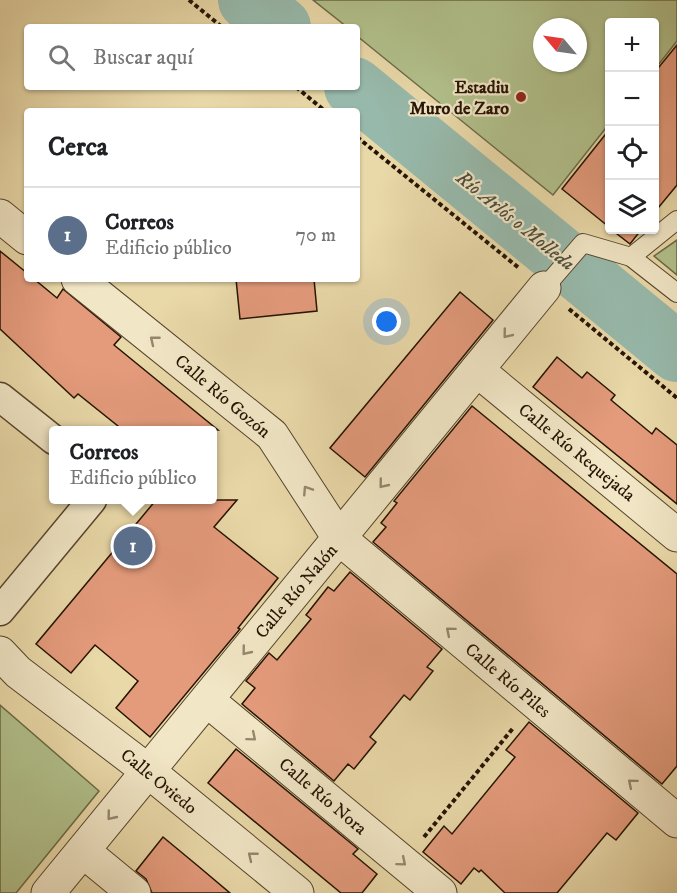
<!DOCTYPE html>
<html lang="es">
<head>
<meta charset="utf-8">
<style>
	:root { --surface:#fff; --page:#f2f2f2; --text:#202124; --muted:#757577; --line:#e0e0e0; --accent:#ea580c }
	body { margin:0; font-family:"IM FELL DW Pica",serif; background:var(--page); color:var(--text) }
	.controls { position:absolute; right:18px; top:18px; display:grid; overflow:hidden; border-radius:6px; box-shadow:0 2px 4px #0004 }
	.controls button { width:54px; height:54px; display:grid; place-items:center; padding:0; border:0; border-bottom:2px solid var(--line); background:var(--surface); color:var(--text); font:30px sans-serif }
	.compass { position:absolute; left:533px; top:18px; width:54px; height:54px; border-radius:50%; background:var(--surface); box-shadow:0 2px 4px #0004; rotate:299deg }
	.you { position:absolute; left:387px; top:322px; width:21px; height:21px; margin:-15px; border:4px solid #fff; border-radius:50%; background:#1a73e8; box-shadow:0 0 0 9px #1a73e833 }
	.badge { display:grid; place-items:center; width:39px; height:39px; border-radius:50%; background:var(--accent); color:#fff; font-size:20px; font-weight:700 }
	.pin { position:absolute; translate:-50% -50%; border:3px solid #fff; box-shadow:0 2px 6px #0006 }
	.popup { position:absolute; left:49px; top:426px; width:168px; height:78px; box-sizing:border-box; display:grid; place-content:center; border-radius:6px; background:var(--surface); filter:drop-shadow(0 2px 4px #0005); font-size:20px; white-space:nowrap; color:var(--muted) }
	.popup b { font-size:22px; color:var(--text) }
	.popup::after { content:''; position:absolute; left:50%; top:100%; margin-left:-12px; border:12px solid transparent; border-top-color:var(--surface) }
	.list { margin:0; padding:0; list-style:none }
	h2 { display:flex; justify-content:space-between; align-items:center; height:78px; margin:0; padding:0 24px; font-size:26px }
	h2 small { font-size:20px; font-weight:400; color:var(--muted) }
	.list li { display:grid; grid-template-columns:39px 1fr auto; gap:18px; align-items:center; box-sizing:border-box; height:96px; padding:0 24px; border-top:2px solid var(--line) }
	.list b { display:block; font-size:22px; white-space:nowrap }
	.list p { margin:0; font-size:20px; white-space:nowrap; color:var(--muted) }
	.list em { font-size:20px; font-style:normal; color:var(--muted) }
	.icon { flex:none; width:33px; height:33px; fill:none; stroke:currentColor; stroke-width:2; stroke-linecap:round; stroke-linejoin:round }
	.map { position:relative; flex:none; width:677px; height:893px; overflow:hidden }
	.search { position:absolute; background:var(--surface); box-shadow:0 2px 4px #0004; left:24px; top:24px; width:336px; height:66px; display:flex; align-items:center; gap:15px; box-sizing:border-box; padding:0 21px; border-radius:6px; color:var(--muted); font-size:22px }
	.panel { position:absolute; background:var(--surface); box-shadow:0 2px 4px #0004; left:24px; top:108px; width:336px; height:174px; border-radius:6px }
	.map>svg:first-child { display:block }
</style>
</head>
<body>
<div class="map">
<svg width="677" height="893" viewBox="0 0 677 893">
	<rect width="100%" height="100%" fill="#e9d8a8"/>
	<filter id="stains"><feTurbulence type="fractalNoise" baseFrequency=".00333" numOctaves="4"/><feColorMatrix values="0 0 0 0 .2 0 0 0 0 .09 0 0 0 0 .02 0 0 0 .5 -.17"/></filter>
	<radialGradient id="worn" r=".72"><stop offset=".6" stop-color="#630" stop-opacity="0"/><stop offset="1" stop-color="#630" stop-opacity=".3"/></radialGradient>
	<g fill="#b1c08b" stroke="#6b6a46" stroke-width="1.5" fill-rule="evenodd">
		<path d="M313,0H677V41L655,69L654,22H610L609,124L553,195L357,36V27H347ZM542,27H578V63H542Z"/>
		<polygon points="677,240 677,275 654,256"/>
		<polygon points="0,705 99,791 16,893 0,893"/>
	</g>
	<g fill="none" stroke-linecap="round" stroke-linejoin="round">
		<g stroke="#97b9ab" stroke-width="60">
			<polyline points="248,0 281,27"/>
			<polyline points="354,87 677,352"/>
		</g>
	</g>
	<g fill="#e49b7c" stroke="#251302" stroke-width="1.5">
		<polygon points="677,45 677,185 654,213 654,73"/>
		<polygon points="609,130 609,227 562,189"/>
		<polygon points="612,230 641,230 630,244"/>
		<polygon points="0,251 27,273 27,279 34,279 57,298 63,289 121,337 114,345 218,430 123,430 78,394 74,398 0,329"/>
		<polygon points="236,279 314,279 317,311 240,319"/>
		<polygon points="460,292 493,320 365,477 330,448"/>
		<polygon points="557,357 582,378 587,372 615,395 611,400 652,434 656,428 677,445 677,504 533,387"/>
		<polygon points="472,406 677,574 677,766 662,784 373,542 386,527 381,523 397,503 394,501"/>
		<polygon points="156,500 237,500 214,527 278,578 238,628 240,629 150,737 116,708 138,681 95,645 71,673 36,644"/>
		<polygon points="350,572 442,649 427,667 433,671 410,700 404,695 370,737 376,742 354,769 348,764 334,781 242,704 255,688 246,681 269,653 277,660 311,619 306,615 328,587 334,591"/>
		<polygon points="529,722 638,813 616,840 607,833 557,893 505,893 481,870 479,872 474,868 461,884 423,852 444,826 452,834 515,757 506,750"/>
		<polygon points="236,749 358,849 353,854 377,874 362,893 341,893 208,783"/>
		<polygon points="163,837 198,866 230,893 152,893 146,879 136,871"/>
	</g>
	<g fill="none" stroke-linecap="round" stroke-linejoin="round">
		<g stroke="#56442c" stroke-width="20">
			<g id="service">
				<polyline points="631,257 677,220"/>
				<polyline points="551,280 583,243 631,257 677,293"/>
			</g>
		</g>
		<g stroke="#56442c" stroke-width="31">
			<g id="pedestrian">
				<polyline points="0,397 54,440"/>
				<polyline points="0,611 92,500"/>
			</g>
		</g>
		<g stroke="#56442c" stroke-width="35">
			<g id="minor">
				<polyline points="0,216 27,238"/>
				<polyline points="78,279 272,435 339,538 677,821"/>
				<polyline points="477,370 677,535"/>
				<polyline points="0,653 18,672 148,771 297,893"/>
				<polyline points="207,700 440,893"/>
				<polyline points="83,851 134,893"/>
				<polyline points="48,893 544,288"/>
			</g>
		</g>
		<g stroke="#251302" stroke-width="4" stroke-dasharray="4.5 3" stroke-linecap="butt">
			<polyline points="189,0 222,27"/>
			<polyline points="296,87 325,111"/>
			<polyline points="357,137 519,268"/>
			<polyline points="569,309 677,398"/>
			<polyline points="424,837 514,727"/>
		</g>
		<use href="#service" stroke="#f1e6c6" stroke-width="18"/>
		<use href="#pedestrian" stroke="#f1e6c6" stroke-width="28"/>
		<use href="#minor" stroke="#f1e6c6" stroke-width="33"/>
	</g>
	<defs><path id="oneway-chevron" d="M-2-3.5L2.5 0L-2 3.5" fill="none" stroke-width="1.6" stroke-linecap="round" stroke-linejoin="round" transform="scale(1.5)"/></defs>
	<g stroke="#95876e">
		<use href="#oneway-chevron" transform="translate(507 334) rotate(129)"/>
		<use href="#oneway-chevron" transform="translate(154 340) rotate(-141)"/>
		<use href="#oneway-chevron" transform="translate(383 484) rotate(129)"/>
		<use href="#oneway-chevron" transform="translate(307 490) rotate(-123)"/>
		<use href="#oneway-chevron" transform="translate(450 631) rotate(-140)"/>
		<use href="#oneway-chevron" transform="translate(246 651) rotate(129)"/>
		<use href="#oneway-chevron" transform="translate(252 737) rotate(40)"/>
		<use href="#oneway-chevron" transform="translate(632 783) rotate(-140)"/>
		<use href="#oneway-chevron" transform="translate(111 816) rotate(129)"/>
		<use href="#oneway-chevron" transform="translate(252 856) rotate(-141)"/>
		<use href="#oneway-chevron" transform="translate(402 862) rotate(40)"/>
	</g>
	<circle fill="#8f2418" stroke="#f1e6c6" stroke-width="2" cx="521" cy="97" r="6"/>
	<g text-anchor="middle" stroke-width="4.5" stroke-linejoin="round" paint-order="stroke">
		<g font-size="18" font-weight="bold" fill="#251302" stroke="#f1e6c6" text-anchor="end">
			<text x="509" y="93">Estadiu<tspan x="509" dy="21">Muro de Zaro</tspan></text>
		</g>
		<g font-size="18" fill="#251302" stroke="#f1e6c6">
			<text transform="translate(223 396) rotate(40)" y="6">Calle Río Gozón</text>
			<text transform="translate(577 452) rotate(39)" y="6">Calle Río Requejada</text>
			<text transform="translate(296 591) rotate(-50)" y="6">Calle Río Nalón</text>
			<text transform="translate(508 680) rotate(40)" y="6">Calle Río Piles</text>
			<text transform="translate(159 781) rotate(39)" y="6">Calle Oviedo</text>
			<text transform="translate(323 796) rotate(40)" y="6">Calle Río Nora</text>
		</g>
		<g font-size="20" font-style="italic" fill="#4d4d3d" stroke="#f1e6c6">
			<text transform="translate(516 220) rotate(39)" y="7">Río Arlós o Molleda</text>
		</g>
	</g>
	<rect width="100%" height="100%" filter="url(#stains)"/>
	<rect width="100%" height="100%" fill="url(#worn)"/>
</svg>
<div class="controls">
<button>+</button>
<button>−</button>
<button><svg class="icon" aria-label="locate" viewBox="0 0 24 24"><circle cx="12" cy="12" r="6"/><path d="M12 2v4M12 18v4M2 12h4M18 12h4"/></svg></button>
<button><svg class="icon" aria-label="layers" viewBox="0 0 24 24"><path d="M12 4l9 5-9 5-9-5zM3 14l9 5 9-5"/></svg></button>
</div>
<svg class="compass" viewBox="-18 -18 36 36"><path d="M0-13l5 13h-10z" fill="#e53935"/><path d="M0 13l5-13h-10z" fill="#757577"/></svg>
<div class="you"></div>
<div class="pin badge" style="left:133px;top:546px;background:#5c6f8a">1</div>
<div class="popup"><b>Correos</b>Edificio público</div>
<div class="search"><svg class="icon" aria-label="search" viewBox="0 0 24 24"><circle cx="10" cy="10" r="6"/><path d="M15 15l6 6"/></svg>Buscar aquí</div>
<section class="panel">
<h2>Cerca<small></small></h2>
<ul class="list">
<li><span class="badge" style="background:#5c6f8a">1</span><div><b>Correos</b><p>Edificio público</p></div><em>70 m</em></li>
</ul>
</section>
</div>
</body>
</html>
